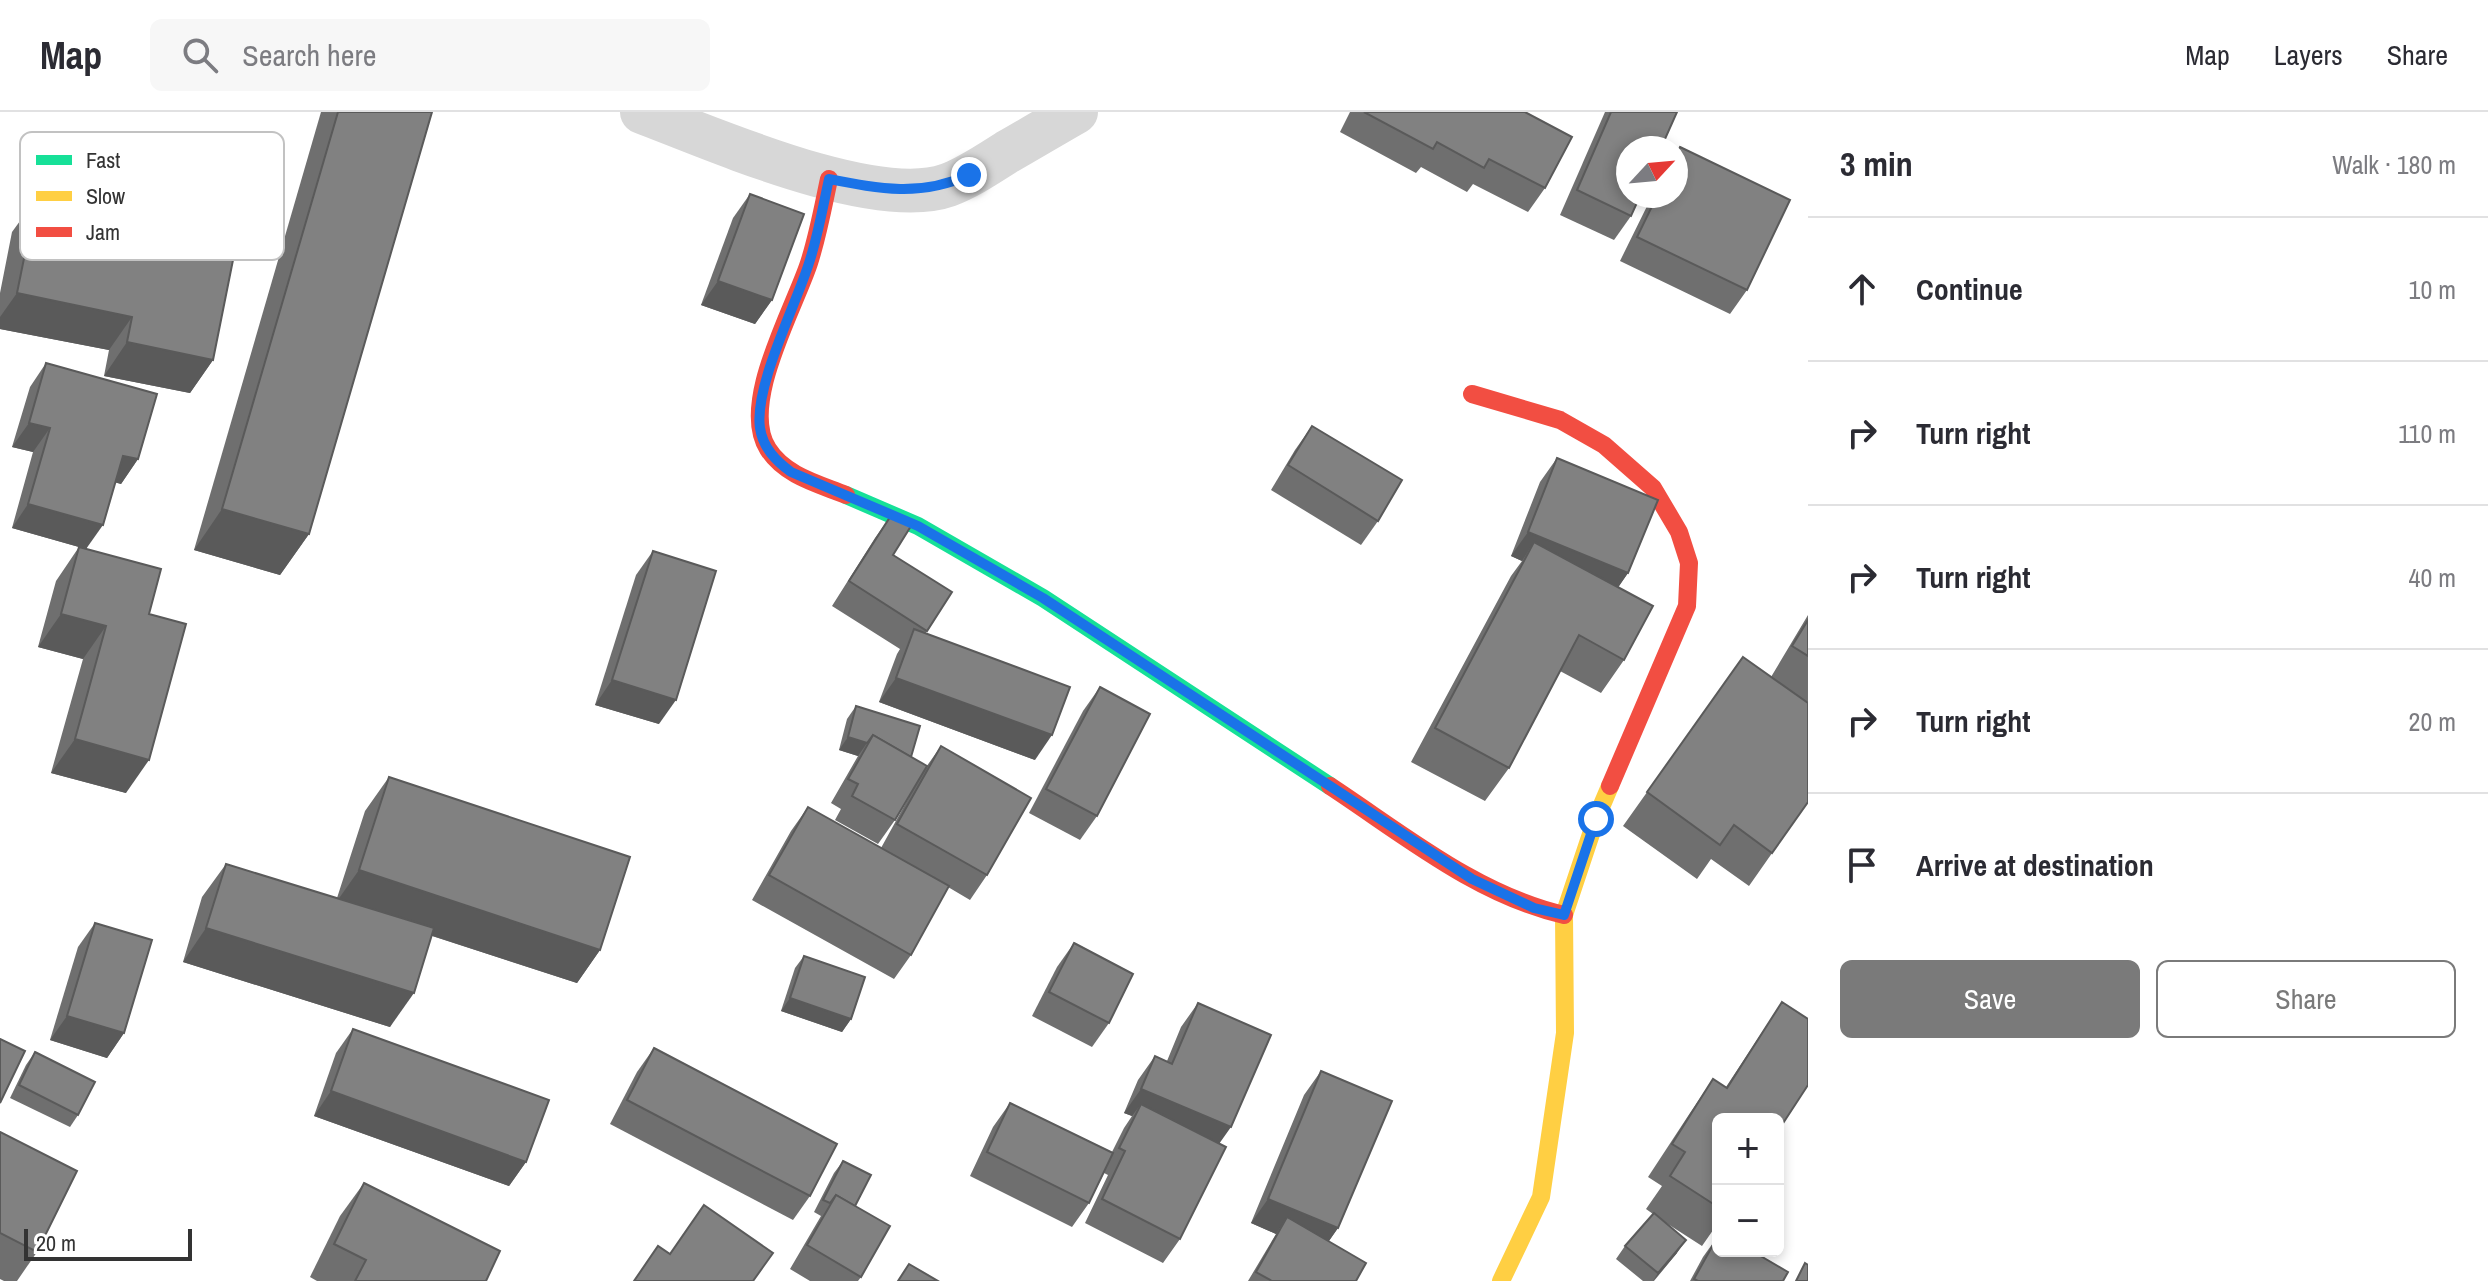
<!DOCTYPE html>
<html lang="en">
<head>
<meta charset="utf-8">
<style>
	:root { --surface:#fff; --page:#f7f7f7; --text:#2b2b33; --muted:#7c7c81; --line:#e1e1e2; --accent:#7a7a7a }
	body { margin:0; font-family:"Archivo Narrow",sans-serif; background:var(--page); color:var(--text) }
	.controls { position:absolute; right:24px; bottom:24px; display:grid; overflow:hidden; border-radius:12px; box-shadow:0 4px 12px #0003 }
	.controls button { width:72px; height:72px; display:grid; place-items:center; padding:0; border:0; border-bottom:2px solid var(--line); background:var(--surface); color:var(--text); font:40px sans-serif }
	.compass { position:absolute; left:1616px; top:24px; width:72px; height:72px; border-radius:50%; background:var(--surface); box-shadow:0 4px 12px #0003; rotate:64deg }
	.scale { position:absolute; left:24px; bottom:20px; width:168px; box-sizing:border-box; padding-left:8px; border:4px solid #333; border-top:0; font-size:22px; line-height:28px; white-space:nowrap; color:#333; -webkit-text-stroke:6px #fff; paint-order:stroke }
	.stop { position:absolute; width:24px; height:24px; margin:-18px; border:6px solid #1a73e8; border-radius:50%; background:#fff }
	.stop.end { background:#1a73e8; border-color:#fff; box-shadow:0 2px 8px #0008 }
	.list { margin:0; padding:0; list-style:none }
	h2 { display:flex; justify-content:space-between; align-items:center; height:104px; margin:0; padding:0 32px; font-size:34px }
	h2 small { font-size:26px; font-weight:400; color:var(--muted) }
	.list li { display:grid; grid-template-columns:52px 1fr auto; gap:24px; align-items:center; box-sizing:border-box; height:144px; padding:0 32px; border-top:2px solid var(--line) }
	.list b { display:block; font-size:30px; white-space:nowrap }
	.list em { font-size:26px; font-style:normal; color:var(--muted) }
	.actions { display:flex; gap:16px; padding:24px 32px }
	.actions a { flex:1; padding:18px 0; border:2px solid var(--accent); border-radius:12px; text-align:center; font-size:28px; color:var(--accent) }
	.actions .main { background:var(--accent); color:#fff }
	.icon { flex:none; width:44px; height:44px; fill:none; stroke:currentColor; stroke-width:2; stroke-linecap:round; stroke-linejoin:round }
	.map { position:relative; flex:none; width:1808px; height:1169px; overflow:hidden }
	header { display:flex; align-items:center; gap:48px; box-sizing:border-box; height:112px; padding:0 40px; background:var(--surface); border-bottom:2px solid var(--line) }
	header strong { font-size:38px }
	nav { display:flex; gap:44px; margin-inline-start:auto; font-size:28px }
	.search { width:560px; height:72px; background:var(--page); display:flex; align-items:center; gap:20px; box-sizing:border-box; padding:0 28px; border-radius:12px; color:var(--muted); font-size:30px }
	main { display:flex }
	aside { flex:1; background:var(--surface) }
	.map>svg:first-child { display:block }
</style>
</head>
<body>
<header>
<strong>Map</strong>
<div class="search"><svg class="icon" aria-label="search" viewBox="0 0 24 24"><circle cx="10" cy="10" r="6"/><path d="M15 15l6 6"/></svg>Search here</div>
<nav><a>Map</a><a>Layers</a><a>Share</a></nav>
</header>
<main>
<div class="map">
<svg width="1808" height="1169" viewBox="0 0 1808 1169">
	<rect width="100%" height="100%" fill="#fff"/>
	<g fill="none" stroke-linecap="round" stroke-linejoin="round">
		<path stroke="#d7d7d7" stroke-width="44" d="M642,0C713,27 876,99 948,73C969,65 988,52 1007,40C1030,27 1053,13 1076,0"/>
		<polyline stroke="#16e098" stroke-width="18" points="846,383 918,414 1043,486 1330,674"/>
		<polyline stroke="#ffcf43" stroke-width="18" points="1501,1169 1541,1085 1565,921 1564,803 1596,707 1610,674"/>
		<g stroke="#f24e42" stroke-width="18">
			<path d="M829,67C823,95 818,123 809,151C794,197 739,292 768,337C785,364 819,372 846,383"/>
			<polyline points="1472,282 1560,308 1604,333 1653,376 1679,420 1689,451 1687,494 1610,674"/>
			<path d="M1330,674C1403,722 1477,783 1564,803"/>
		</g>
	</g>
	<g fill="#6f6f6f">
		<polygon points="321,0 432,0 309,422 280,463 194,438"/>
		<polygon points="1350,0 1525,0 1545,76 1528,100 1473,72 1467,80 1421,55 1416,61 1340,20"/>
		<polygon points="1605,0 1677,0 1631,104 1614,128 1560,103"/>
		<polygon points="1680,35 1747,178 1730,202 1620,149 1652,84 1676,84 1676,41"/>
		<polygon points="97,64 142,108 213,248 190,281 104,264 109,238 0,217 0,181 12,120 36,87 75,95"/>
		<polygon points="750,82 772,188 755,212 701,193 733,106"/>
		<polygon points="46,251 138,347 121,372 115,370 86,437 149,502 126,681 51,661 83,547 38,535 56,469 79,435 12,416 33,340 12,335 30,275"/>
		<polygon points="1312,314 1378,409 1361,433 1271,378 1295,338"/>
		<polygon points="1557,346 1628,461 1618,475 1624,548 1601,581 1560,559 1509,656 1485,689 1411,650 1511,464 1522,449 1511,444 1540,370"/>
		<polygon points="892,402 893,443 952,480 925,522 1035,648 879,590 897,542 900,537 832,494 875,426"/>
		<polygon points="653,439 659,612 595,593 636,463"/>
		<polygon points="1808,503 1808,690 1749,774 1711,747 1697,767 1623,714 1743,545 1771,565"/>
		<polygon points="1100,575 1097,704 1080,728 1029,701 1083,599"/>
		<polygon points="856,594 911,645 895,708 878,732 835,708 841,697 831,691 858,644 839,638 847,607"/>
		<polygon points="941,634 987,763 970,788 948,775 911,843 894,867 752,788 791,719 808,695 881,736 924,658"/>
		<polygon points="389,665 600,838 577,871 432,824 390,915 183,850 202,785 226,752 337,786 365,699"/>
		<polygon points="95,811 124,921 107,946 50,928 78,835"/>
		<polygon points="1074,831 1109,911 1092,935 1032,904 1057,855"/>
		<polygon points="804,844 851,907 842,920 781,899 795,856"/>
		<polygon points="1782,890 1718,1007 1718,1111 1702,1134 1660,1107 1677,1141 1654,1169 1643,1169 1616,1147 1625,1134 1653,1102 1646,1097 1662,1074 1648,1065 1690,1001 1713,967 1726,975"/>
		<polygon points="1198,891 1220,1032 1180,1127 1163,1151 1085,1111 1108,1063 1104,1061 1089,1091 1072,1115 970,1064 993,1015 1010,991 1112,1040 1124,1016 1132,1004 1124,1001 1138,968 1155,944 1167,949 1181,915"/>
		<polygon points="353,917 526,1050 509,1074 314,1004 336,941"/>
		<polygon points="654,936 810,1084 793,1108 610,1012 637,960"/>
		<polygon points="35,940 78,1003 70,1015 10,986 26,953"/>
		<polygon points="1321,959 1338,1116 1329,1129 1356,1169 1248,1169 1276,1122 1251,1111 1304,983"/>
		<polygon points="0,1020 37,1140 17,1169 4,1169 0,1167"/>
		<polygon points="843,1049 855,1094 861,1165 858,1169 810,1169 790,1157 821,1104 814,1100 834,1061"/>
		<polygon points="364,1071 486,1169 317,1169 310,1165 340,1104"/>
		<polygon points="1718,1124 1783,1169 1690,1169 1703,1145"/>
	</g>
	<g fill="#5a5a5a">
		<polygon points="718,169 772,188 755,212 701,193"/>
		<polygon points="17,181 132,205 109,238 0,217 0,205"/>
		<polygon points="127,230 213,248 190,281 104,264"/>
		<polygon points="29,311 50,316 33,340 12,335"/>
		<polygon points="123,344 138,347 121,372 106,368"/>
		<polygon points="28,392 103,413 86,437 12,416"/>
		<polygon points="222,397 309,422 280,463 194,438"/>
		<polygon points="1528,420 1628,461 1611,486 1534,430 1522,449 1511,444"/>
		<polygon points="61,502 106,514 83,547 38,535"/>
		<polygon points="896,566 1052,623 1035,648 879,590"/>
		<polygon points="612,568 676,588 659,612 595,593"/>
		<polygon points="848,625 867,631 858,644 839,638"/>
		<polygon points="75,627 149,648 126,681 51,661"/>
		<polygon points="359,758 600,838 577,871 335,792"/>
		<polygon points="206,816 414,881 390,915 183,850"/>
		<polygon points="790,886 851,907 842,920 781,899"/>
		<polygon points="67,904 124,921 107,946 50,928"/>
		<polygon points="1141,977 1231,1015 1214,1039 1141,992 1132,1004 1124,1001"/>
		<polygon points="331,979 526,1050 509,1074 314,1004"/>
		<polygon points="1268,1087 1338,1116 1321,1140 1287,1105 1276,1122 1251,1111"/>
		<polygon points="1686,1128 1677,1141 1653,1169 1658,1161"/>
	</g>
	<g fill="#818181" stroke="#5a5a5a" stroke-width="2">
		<polygon points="338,0 432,0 309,422 222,397"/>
		<polygon points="1364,0 1525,0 1572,25 1545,76 1489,47 1484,56 1437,30 1433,37"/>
		<polygon points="1611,0 1677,0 1661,36 1628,36 1628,84 1640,84 1631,104 1577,78"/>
		<polygon points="1680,35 1790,88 1747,178 1637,125 1657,84 1676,84 1676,44"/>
		<polygon points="97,64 149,74 142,108 237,128 213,248 127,230 132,205 17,181 36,87 91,98"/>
		<polygon points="750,82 804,102 772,188 718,169"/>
		<polygon points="46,251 157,282 138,347 123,344 103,413 28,392 50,316 29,311"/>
		<polygon points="1312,314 1402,368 1378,409 1288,353"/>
		<polygon points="1557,346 1658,388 1628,461 1528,420"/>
		<polygon points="892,402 911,414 893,443 952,480 927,519 849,469"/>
		<polygon points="1534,430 1653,494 1624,548 1579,523 1509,656 1435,616"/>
		<polygon points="79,435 161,457 149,502 186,512 149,648 75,627 106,514 61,502"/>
		<polygon points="653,439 716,459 676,588 612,568"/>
		<polygon points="1808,508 1808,544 1792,534"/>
		<polygon points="914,517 1070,575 1052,623 896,566"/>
		<polygon points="1743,545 1808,591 1808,690 1772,741 1734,713 1720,733 1647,680"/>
		<polygon points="1100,575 1150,602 1097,704 1046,677"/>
		<polygon points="856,594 920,614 911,645 873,623 867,631 848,625"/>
		<polygon points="873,623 927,654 895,708 852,684 858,672 848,667"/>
		<polygon points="941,634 1031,686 987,763 897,712"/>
		<polygon points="389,665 630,745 600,838 359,758"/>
		<polygon points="808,695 949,774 911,843 769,763"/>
		<polygon points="226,752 434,816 414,881 206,816"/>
		<polygon points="95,811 152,828 124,921 67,904"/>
		<polygon points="1074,831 1133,862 1109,911 1049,880"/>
		<polygon points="804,844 865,865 851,907 790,886"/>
		<polygon points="1782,890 1808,907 1808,973 1778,1019 1778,1007 1718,1007 1718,1095 1670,1064 1685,1040 1672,1032 1713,967 1727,976"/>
		<polygon points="1198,891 1271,923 1231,1015 1141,977 1155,944 1172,952"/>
		<polygon points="353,917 549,988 526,1050 331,979"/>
		<polygon points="0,927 25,939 0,991"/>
		<polygon points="654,936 837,1032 810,1084 627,988"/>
		<polygon points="35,940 95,970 78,1003 19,973"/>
		<polygon points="1321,959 1392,989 1338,1116 1268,1087"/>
		<polygon points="1010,991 1113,1041 1089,1091 987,1040"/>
		<polygon points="1141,992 1226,1035 1180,1127 1102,1087 1125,1039 1119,1036"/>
		<polygon points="0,1020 77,1059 37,1140 0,1121"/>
		<polygon points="843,1049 871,1063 855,1094 836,1083 830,1091 823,1088"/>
		<polygon points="364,1071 500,1139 486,1169 355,1169 366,1148 334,1132"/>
		<polygon points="836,1083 890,1114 861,1165 807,1133"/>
		<polygon points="704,1093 773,1141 753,1169 634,1169 658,1134 670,1142"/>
		<polygon points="1654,1101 1686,1128 1658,1161 1625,1134"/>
		<polygon points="1287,1105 1366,1151 1356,1169 1272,1169 1256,1160"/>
		<polygon points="1718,1124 1718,1139 1752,1139 1788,1160 1783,1169 1698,1169 1694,1167"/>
		<polygon points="1805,1151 1808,1153 1808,1169 1796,1169"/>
		<polygon points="909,1152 938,1169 898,1169"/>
	</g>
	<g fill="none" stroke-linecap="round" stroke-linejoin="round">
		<path stroke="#1a73e8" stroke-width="10" d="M969,63C920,85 880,77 829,67C823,94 818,124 809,151C796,193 754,274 760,316C763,336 776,349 791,360L918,414L1043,486L1472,767L1534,796L1564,803L1596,707"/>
	</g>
	<rect x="20" y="20" width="264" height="128" rx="12" fill="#fff" stroke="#c2c2c2" stroke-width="2"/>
	<rect x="36" y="43" width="36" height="10" fill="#16e098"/>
	<rect x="36" y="79" width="36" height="10" fill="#ffcf43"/>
	<rect x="36" y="115" width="36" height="10" fill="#f24e42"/>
	<g font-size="22" fill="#333">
		<text x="86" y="56">Fast</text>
		<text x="86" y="92">Slow</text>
		<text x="86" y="128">Jam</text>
	</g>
</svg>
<div class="controls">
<button>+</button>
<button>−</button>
</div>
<svg class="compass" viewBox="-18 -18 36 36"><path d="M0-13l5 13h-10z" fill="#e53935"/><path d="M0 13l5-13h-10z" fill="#7c7c81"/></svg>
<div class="scale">20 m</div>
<div class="stop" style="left:1596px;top:707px"></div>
<div class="stop end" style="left:969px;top:63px"></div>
</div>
<aside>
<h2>3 min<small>Walk · 180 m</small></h2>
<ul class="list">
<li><svg class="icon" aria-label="ahead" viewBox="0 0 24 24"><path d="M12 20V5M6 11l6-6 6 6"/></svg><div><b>Continue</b></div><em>10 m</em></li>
<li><svg class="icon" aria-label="right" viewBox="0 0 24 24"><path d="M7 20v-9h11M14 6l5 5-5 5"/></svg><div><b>Turn right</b></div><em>110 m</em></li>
<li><svg class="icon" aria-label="right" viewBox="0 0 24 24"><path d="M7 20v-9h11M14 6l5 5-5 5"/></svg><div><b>Turn right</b></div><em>40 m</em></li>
<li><svg class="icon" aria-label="right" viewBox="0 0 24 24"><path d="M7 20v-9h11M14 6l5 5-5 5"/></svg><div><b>Turn right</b></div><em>20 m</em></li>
<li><svg class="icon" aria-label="arrive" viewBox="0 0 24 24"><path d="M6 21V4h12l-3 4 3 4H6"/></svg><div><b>Arrive at destination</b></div></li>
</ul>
<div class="actions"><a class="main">Save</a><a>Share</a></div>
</aside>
</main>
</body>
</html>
